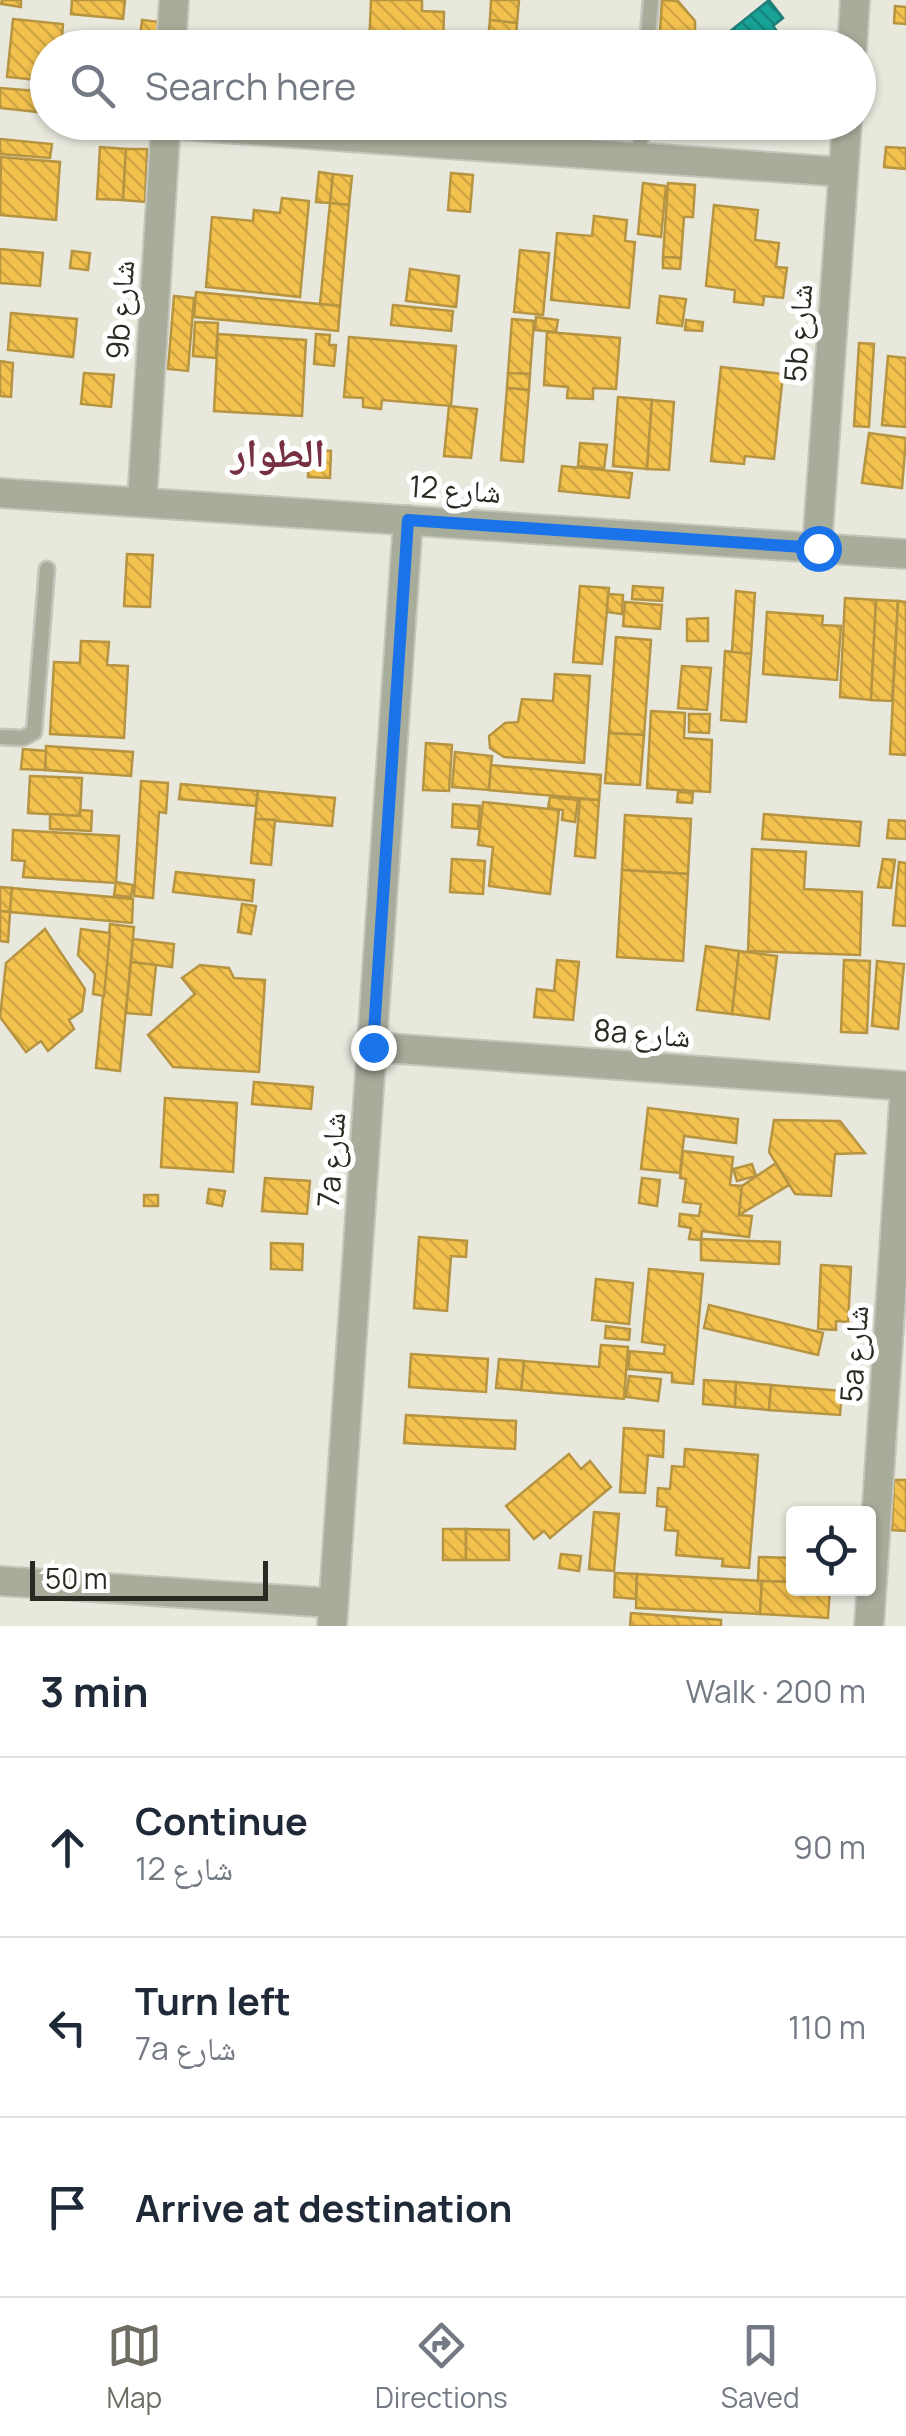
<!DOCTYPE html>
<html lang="en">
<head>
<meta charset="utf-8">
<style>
	:root { --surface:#fff; --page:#f6f6f7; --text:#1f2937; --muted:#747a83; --line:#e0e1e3; --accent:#6e6c63 }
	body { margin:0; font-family:Manrope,"Noto Naskh Arabic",sans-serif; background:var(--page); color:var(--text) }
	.controls { position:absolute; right:30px; bottom:30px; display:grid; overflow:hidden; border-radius:10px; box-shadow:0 2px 8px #0004 }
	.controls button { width:90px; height:90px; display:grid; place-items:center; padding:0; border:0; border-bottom:2px solid var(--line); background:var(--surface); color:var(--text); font:50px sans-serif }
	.scale { position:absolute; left:30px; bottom:25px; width:238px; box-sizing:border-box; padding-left:10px; border:5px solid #2b2a22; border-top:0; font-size:28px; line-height:35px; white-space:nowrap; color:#2b2a22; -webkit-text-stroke:8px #fff; paint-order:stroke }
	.stop { position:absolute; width:30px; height:30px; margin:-22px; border:8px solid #1a73e8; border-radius:50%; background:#fff }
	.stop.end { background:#1a73e8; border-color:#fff; box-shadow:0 2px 10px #0008 }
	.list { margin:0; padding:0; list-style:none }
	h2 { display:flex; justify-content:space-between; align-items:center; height:130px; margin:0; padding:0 40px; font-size:42px }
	h2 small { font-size:32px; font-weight:400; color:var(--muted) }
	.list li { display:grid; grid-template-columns:65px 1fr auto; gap:30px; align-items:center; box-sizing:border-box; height:180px; padding:0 40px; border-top:2px solid var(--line) }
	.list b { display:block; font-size:38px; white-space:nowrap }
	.list p { margin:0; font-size:32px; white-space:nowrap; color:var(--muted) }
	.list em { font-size:32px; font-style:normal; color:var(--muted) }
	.icon { flex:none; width:55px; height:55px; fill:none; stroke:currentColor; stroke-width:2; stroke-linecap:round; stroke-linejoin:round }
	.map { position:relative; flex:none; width:906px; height:1626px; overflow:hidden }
	.search { position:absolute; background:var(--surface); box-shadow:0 2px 8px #0004; left:30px; right:30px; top:30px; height:110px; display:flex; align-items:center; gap:25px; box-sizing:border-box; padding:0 35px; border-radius:55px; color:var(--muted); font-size:38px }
	.sheet { height:670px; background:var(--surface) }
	nav { display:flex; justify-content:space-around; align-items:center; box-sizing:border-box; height:140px; border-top:2px solid var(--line); background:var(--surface); font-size:28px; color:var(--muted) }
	nav a { display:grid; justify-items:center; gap:5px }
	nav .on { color:var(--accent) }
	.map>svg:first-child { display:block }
</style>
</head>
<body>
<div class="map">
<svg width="906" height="1626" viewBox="0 0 906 1626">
	<defs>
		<pattern id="homes-back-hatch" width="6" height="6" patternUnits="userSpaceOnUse" patternTransform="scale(2.5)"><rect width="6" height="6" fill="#f2c14e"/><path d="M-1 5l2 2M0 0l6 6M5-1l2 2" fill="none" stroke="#d0a644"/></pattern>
		<pattern id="public-back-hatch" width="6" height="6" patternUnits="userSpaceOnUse" patternTransform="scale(2.5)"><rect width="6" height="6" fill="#17a398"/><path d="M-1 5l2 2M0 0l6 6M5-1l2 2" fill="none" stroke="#15857c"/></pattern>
	</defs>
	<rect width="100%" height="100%" fill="#e9e8dd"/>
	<g fill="url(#homes-back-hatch)" stroke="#b69441" stroke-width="2.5">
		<polygon points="2,0 21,0 21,7 1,4"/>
		<polygon points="72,0 125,0 123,19 71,14"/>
		<polygon points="371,0 422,0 422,11 444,12 443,48 369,48"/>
		<polygon points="491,0 519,0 517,23 490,20"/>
		<polygon points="662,0 678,1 695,21 695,40 687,48 659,48"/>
		<polygon points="895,6 906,7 906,24 894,23"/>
		<polygon points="13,19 63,24 61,48 48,48 48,81 7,77"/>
		<polygon points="142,20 160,22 157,48 139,47"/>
		<polygon points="490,20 517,23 515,48 487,48"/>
		<polygon points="0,88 48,92 48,113 0,108"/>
		<polygon points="650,122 703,122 702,128"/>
		<polygon points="0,139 52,144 50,158 0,154"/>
		<polygon points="100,147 126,149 123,200 97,199"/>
		<polygon points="886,147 906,148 906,169 884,167"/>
		<polygon points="126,149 147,149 145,202 123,200"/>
		<polygon points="1,157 60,162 56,220 0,215"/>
		<polygon points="319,172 333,174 330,203 316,202"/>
		<polygon points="451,173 473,175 470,212 448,210"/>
		<polygon points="333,174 352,176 349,205 330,203"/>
		<polygon points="643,183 666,186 661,237 638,234"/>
		<polygon points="668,183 695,185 693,217 684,217 681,258 663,257"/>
		<polygon points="282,198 309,201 300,297 206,287 212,217 253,221 254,210 280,213"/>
		<polygon points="330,203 349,205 340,306 320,304"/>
		<polygon points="714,205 758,210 755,240 779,243 776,267 787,268 783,298 764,296 763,305 734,302 735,290 706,286"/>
		<polygon points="594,216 627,220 625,241 635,242 629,308 551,300 557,233 592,236"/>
		<polygon points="0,249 43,253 40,286 0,283"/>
		<polygon points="520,250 549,253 543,315 514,312"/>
		<polygon points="72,251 90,253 88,270 70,268"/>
		<polygon points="663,257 681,258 680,269 663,268"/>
		<polygon points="410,269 459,276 456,307 406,301"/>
		<polygon points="196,292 340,306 338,331 194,317"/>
		<polygon points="174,296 194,298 188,371 168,369"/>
		<polygon points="660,296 686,299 682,326 657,323"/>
		<polygon points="393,305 453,311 451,331 391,325"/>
		<polygon points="11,313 77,319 73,357 8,350"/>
		<polygon points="536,317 558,320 556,332 535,330"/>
		<polygon points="512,319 534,321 530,374 508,373"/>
		<polygon points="686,320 703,322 702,331 685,330"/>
		<polygon points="195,322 218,323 216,358 193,356"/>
		<polygon points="547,332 620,338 616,389 593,388 593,399 567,398 568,387 544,385"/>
		<polygon points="218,334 306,340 302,416 214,411"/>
		<polygon points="316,334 330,335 329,345 336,345 334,366 314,364"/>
		<polygon points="349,337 456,346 451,406 382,400 381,409 363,407 363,398 344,397"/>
		<polygon points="859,343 874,344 869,427 854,426"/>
		<polygon points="888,356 906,358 906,427 882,425"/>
		<polygon points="0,361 13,363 11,397 0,396"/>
		<polygon points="721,367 783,374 774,459 745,456 744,464 711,461"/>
		<polygon points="84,373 114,375 111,407 81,404"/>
		<polygon points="508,373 530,374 529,390 507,388"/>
		<polygon points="507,388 529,390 523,462 501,460"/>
		<polygon points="618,397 652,400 647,469 613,466"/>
		<polygon points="652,400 674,402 669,470 647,469"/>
		<polygon points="449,406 477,409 471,458 444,456"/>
		<polygon points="869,433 906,438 902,488 862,483"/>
		<polygon points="580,443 607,445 604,469 578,466"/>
		<polygon points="309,450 331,451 330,478 308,477"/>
		<polygon points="562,466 632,473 629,498 559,491"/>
		<polygon points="127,554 153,555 150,607 124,606"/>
		<polygon points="580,586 609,588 602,664 573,662"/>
		<polygon points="633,586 663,588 662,601 632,599"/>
		<polygon points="736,591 755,593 751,654 732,652"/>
		<polygon points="608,594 623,595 622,614 607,612"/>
		<polygon points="845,598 876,600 871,700 840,697"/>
		<polygon points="876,600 898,601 892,701 871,700"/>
		<polygon points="898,601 906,602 906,755 890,754"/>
		<polygon points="625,602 662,605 660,629 623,626"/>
		<polygon points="767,612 823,616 822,625 841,626 837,680 763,674"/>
		<polygon points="708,618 708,641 687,641 687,619"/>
		<polygon points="616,637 651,640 644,735 609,733"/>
		<polygon points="81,641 109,642 107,665 128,666 124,738 50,734 54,662 80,663"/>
		<polygon points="725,651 751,654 746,722 721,720"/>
		<polygon points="682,666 711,668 707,710 678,708"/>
		<polygon points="555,674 590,676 584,763 504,757 490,748 489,736 505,723 518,722 522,699 553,701"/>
		<polygon points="651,711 685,713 684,738 712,740 710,792 647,788"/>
		<polygon points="689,714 710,714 709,733 689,732"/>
		<polygon points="609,733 644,735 640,785 605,783"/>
		<polygon points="426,743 452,745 449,791 423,790"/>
		<polygon points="46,746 133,752 131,776 45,770"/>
		<polygon points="23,749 46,751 45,770 21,769"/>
		<polygon points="455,752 492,756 489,790 452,787"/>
		<polygon points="491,765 601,775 599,800 489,790"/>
		<polygon points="30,776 82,778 80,816 28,813"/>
		<polygon points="141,781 168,783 166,813 159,812 153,898 134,896"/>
		<polygon points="181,784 258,791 256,806 179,799"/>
		<polygon points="258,791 335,798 332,826 255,819"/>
		<polygon points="678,792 693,793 692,803 677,802"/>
		<polygon points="550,797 578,800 575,822 562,820 563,810 548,808"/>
		<polygon points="580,799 599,800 595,858 575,856"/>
		<polygon points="483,802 559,810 550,894 489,886 493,847 478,845"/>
		<polygon points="453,804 480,806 478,829 452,827"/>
		<polygon points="80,810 92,811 91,831 50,829 50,814 80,816"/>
		<polygon points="764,814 861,822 859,846 762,839"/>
		<polygon points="625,815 691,819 688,874 622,870"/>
		<polygon points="255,819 275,820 271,865 251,863"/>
		<polygon points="889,820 906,821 906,839 887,838"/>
		<polygon points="13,830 119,836 116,883 23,877 25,861 12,860"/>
		<polygon points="752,849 806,852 804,889 862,892 860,955 748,951"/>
		<polygon points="452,859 485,861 483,894 450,892"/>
		<polygon points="883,859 895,860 891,888 878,887"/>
		<polygon points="899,862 906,863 906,926 893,925"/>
		<polygon points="622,870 688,874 683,961 617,957"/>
		<polygon points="176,872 254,880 252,901 173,892"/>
		<polygon points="116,882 133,885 131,897 114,895"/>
		<polygon points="0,887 12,888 10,912 0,911"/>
		<polygon points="12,888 133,899 132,923 10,912"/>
		<polygon points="242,904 256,906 251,934 238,932"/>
		<polygon points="0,911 10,912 8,942 0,941"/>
		<polygon points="110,924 134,927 120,1071 96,1068"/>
		<polygon points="45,929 85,989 82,1011 69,1020 74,1029 48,1051 41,1041 26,1052 0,1017 6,963"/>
		<polygon points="81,929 110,933 104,996 93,994 95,974 78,955"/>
		<polygon points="133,939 174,944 172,967 131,962"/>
		<polygon points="706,946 739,951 732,1014 697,1010"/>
		<polygon points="739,951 777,956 769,1019 732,1014"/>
		<polygon points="557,960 579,962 573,1020 534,1017 537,989 554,991"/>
		<polygon points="844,960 870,961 867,1033 841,1032"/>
		<polygon points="877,961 904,964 898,1029 872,1026"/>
		<polygon points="131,962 156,965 151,1015 126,1013"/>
		<polygon points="200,965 229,968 234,978 265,980 259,1072 173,1067 148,1035 195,994 182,978"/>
		<polygon points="254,1082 313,1087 311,1109 252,1104"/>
		<polygon points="165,1098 237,1103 233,1172 161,1167"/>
		<polygon points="648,1108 738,1119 736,1143 684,1136 680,1173 641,1169"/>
		<polygon points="774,1120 840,1121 865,1153 835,1154 831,1196 795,1194 769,1152"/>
		<polygon points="683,1151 733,1157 730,1185 742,1186 739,1215 752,1216 749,1237 702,1231 701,1240 689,1239 691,1228 679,1226 680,1214 699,1216 701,1204 683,1202 686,1179 680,1178"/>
		<polygon points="776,1163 789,1185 739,1215 742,1186"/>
		<polygon points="752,1164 756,1176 737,1181 733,1169"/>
		<polygon points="265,1178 310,1181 307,1214 262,1211"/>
		<polygon points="642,1178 660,1180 657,1206 639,1203"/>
		<polygon points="209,1189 225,1191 222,1206 207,1203"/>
		<rect x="144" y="1195" width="14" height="11"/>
		<polygon points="419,1237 467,1241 466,1257 451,1256 447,1311 414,1308"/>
		<polygon points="701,1239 780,1242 779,1264 701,1260"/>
		<polygon points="271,1243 303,1244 302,1270 271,1269"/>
		<polygon points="821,1265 851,1267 848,1322 836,1321 836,1330 818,1329"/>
		<polygon points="649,1269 703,1274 693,1384 672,1382 672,1373 628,1369 630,1351 664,1354 665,1345 642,1342"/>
		<polygon points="596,1279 633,1283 629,1324 592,1320"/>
		<polygon points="709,1305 823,1333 818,1355 704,1328"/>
		<polygon points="606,1326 630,1329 629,1340 605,1338"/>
		<polygon points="601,1345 628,1347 624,1399 521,1390 524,1361 599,1367"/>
		<polygon points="411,1354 488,1359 486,1392 409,1387"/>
		<polygon points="499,1359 524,1361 521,1390 496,1388"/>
		<polygon points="629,1376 661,1379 658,1401 626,1397"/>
		<polygon points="704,1380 736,1382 735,1407 703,1404"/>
		<polygon points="736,1382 771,1385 769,1410 735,1407"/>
		<polygon points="771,1385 842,1391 840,1415 769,1410"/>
		<polygon points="406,1415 516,1421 515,1449 404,1443"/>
		<polygon points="624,1428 664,1431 663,1457 648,1455 645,1493 620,1492"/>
		<polygon points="685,1449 758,1455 749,1568 722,1566 723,1559 676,1555 678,1531 665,1530 667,1507 657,1506 658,1488 670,1489 672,1466 684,1467"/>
		<polygon points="569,1454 581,1469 590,1461 611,1487 550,1538 544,1531 534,1539 506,1506"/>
		<polygon points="894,1480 906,1480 906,1531 892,1530"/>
		<polygon points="594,1512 619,1514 614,1571 589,1569"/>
		<rect x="443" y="1529" width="23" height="31"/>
		<polygon points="466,1529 509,1530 509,1560 466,1560"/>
		<polygon points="561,1554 581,1556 579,1571 559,1568"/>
		<polygon points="759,1557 794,1558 794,1582 758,1581"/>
		<polygon points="615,1573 637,1574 636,1599 614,1597"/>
		<polygon points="637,1574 762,1581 760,1614 636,1608"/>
		<polygon points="762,1581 794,1582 794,1588 830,1588 828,1618 760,1614"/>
		<polygon points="631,1613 721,1620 721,1626 630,1626"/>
	</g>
	<polygon fill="url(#public-back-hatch)" stroke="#1d7f75" stroke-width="2.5" points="769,0 783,18 773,26 790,48 709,48"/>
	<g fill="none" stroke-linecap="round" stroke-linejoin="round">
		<g stroke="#c6c5bc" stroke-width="19">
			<g id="lane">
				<polyline points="647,48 651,0"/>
				<polyline points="639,157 642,122"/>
				<polyline points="0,737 23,738 34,732 47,569"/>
			</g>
		</g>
		<g stroke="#c6c5bc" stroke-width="32">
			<g id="street">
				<polyline points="171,48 174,0"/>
				<polyline points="852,48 855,0"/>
				<polyline points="166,124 843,172"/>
				<polyline points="0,493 906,554"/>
				<polyline points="142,501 166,122"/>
				<polyline points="817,548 847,122"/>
				<polyline points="373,1047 906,1086"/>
				<polyline points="0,1581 333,1603"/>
				<polyline points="332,1626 408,520"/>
				<polyline points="869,1626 905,1086"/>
			</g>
		</g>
		<use href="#lane" stroke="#a8ac9a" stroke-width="14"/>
		<use href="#street" stroke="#a8ac9a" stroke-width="28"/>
	</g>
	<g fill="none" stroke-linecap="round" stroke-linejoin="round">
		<polyline stroke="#1a73e8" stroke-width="12" points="373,1047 408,520 818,548"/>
	</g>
	<g text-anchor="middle" stroke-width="10" stroke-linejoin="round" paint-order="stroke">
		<g font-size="30" fill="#2b2a22" stroke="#fff">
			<text transform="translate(121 310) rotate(-86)" y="10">9b شارع</text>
			<text transform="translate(799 333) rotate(-86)" y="10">5b شارع</text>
			<text transform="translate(455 490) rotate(4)" y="10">شارع 12</text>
			<text transform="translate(642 1034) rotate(4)" y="10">8a شارع</text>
			<text transform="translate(332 1160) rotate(-86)" y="10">7a شارع</text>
			<text transform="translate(855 1354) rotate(-86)" y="10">5a شارع</text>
		</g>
		<g font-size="40" font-weight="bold" fill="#773042" stroke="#fff">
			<text x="278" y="467">الطوار</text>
		</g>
	</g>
</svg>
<div class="controls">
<button><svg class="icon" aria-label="locate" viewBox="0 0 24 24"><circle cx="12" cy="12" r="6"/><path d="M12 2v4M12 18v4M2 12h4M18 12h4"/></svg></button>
</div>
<div class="scale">50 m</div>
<div class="stop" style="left:818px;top:548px"></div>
<div class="stop end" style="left:373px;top:1047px"></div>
<div class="search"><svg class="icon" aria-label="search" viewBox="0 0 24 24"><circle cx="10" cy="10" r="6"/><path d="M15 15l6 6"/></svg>Search here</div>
</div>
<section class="sheet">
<h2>3 min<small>Walk · 200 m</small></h2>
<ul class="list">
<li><svg class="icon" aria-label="ahead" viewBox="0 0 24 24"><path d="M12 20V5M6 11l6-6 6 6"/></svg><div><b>Continue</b><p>شارع 12</p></div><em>90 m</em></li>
<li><svg class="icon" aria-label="left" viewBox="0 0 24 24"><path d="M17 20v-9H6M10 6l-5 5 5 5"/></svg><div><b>Turn left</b><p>7a شارع</p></div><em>110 m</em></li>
<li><svg class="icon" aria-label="arrive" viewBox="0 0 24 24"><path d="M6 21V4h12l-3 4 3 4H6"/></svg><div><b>Arrive at destination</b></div></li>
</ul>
</section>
<nav>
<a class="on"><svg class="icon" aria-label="map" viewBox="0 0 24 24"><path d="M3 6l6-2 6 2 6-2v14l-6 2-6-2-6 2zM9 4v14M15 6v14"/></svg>Map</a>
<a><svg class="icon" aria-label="directions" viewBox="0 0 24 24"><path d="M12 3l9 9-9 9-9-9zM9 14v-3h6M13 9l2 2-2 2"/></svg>Directions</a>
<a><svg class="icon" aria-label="saved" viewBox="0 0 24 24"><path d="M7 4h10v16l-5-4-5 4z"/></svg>Saved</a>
</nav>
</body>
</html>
